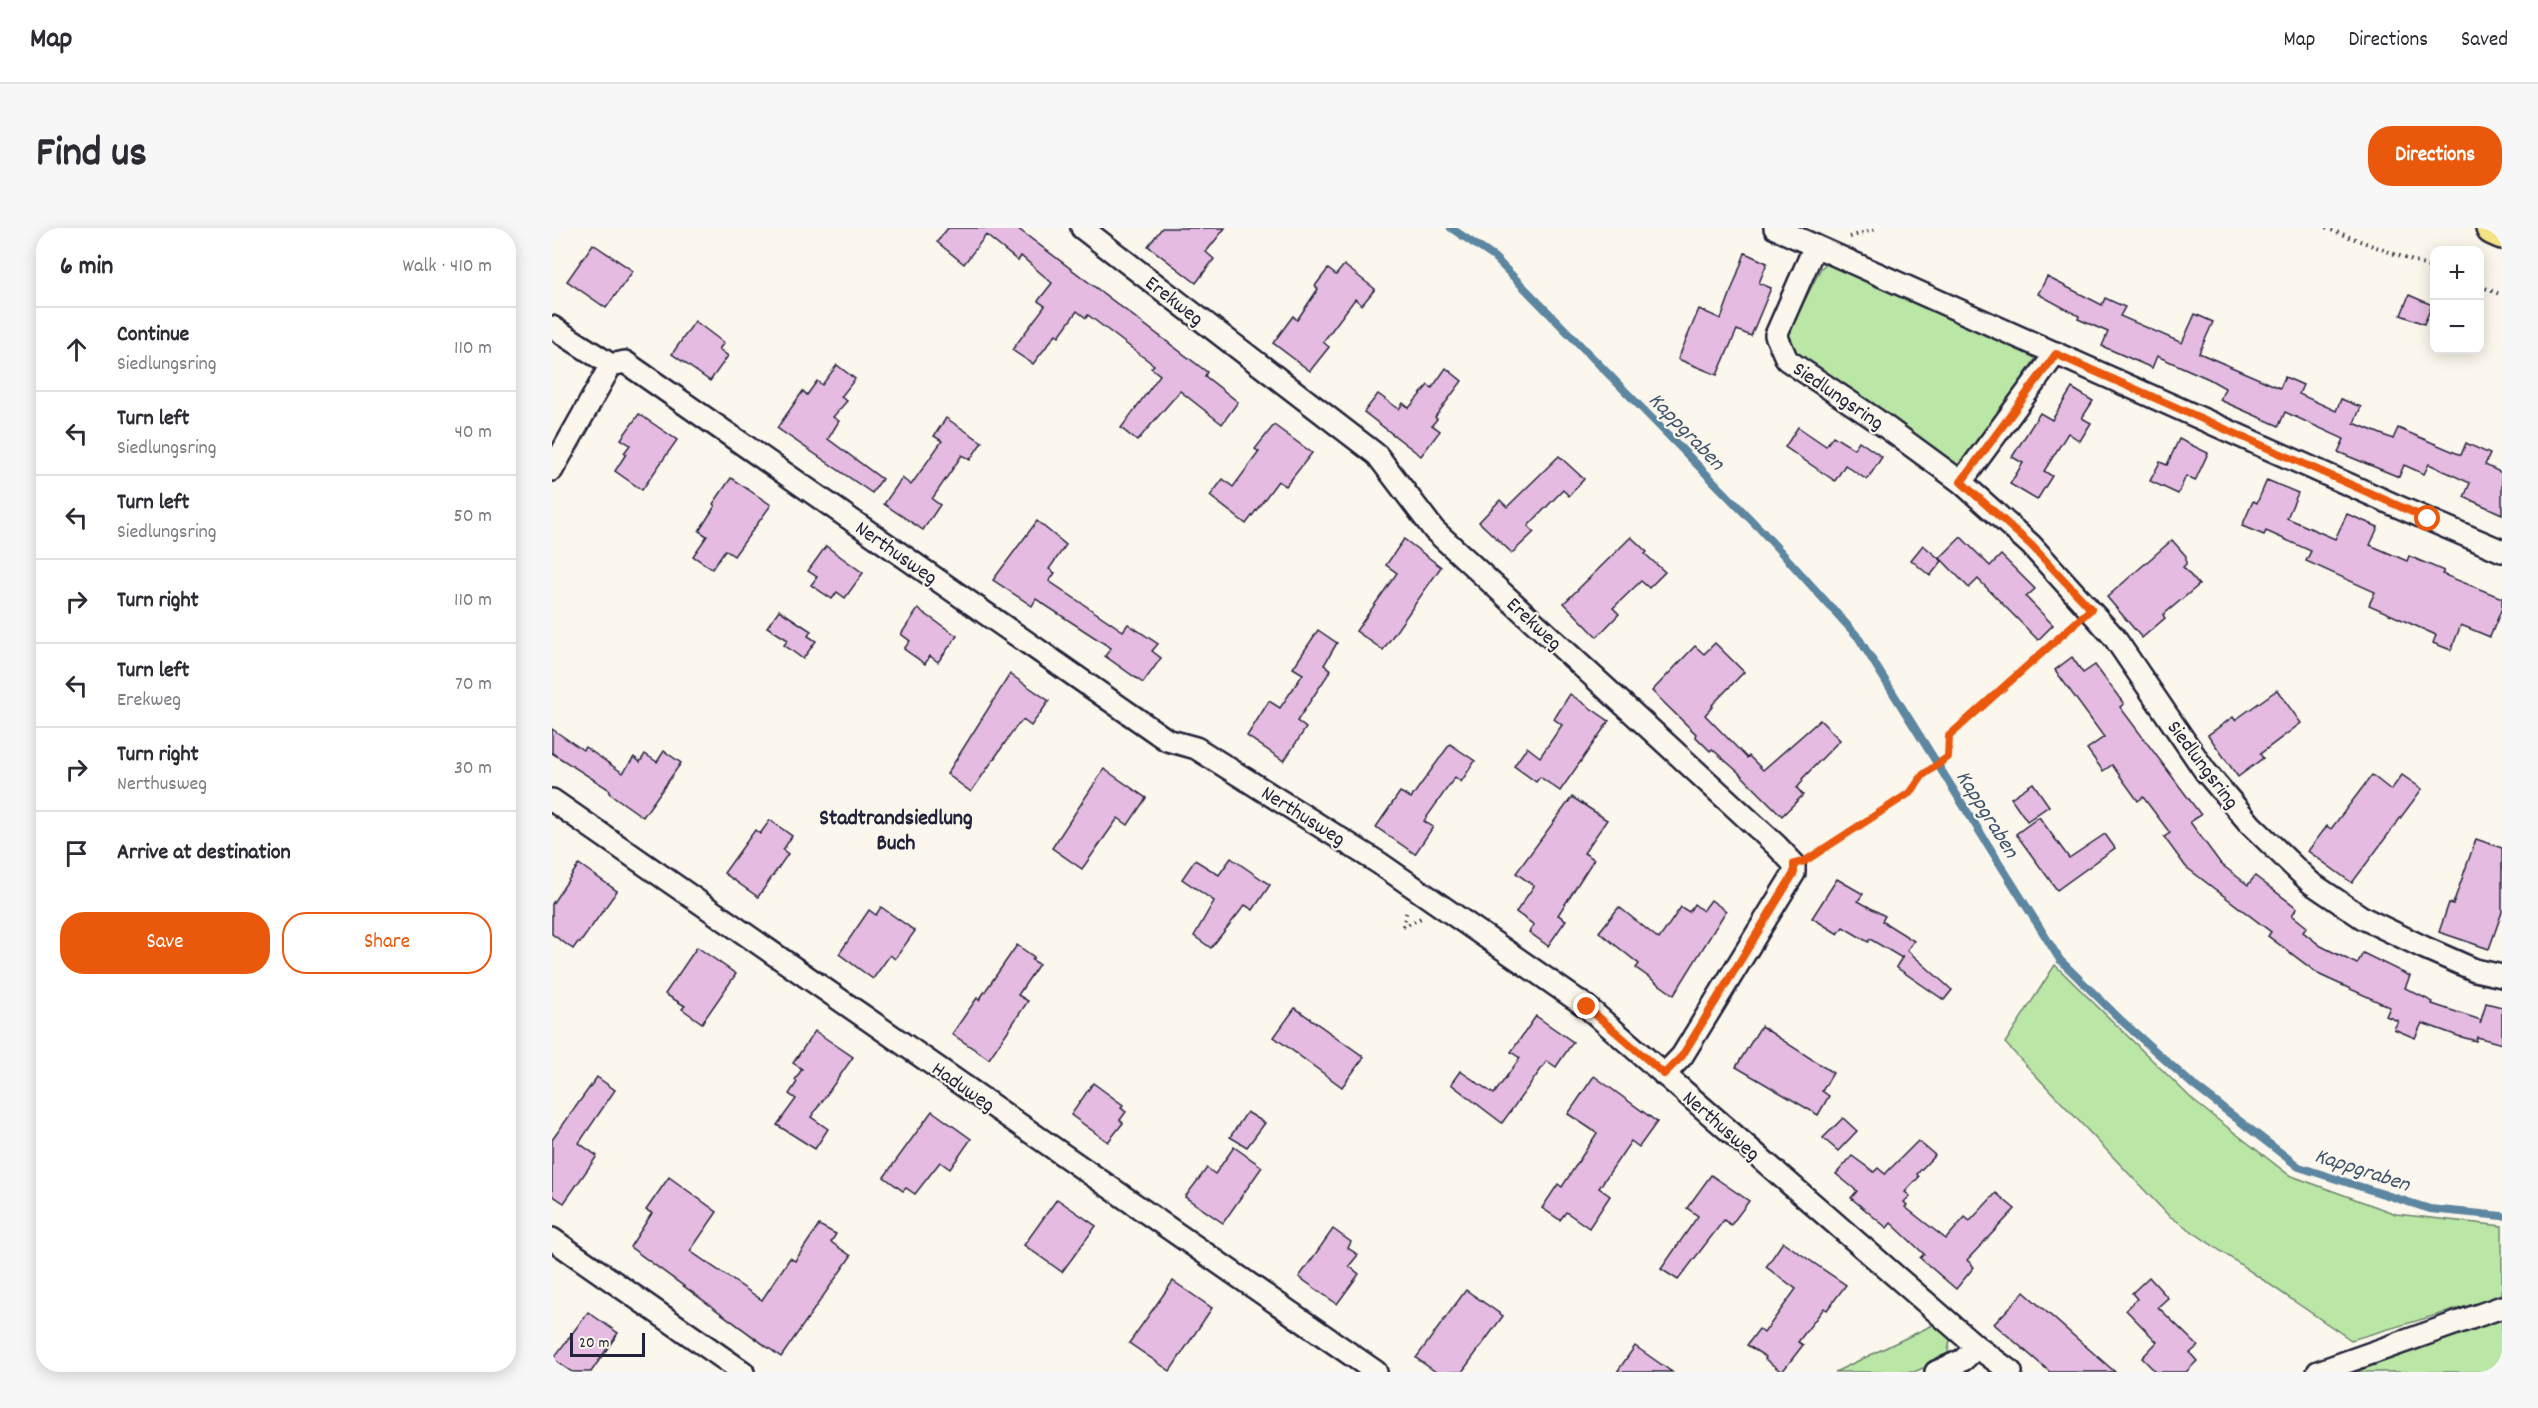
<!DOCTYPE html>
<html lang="en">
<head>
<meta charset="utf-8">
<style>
	:root { --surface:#fff; --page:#f7f7f7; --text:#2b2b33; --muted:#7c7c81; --line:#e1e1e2; --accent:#ea580c }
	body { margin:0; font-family:Dekko,sans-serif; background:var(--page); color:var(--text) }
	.controls { position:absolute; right:18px; top:18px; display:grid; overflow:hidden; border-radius:12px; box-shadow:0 3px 15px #0003 }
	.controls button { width:54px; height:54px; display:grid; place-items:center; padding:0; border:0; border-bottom:2px solid var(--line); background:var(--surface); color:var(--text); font:30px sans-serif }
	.scale { position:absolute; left:18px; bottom:15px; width:75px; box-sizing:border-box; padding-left:6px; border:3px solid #22223b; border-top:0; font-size:16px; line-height:21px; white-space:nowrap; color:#22223b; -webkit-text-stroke:4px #fbf7ec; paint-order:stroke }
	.stop { position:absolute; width:18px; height:18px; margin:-14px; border:4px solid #ea580c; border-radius:50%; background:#fff }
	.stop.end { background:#ea580c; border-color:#fff; box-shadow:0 2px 6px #0008 }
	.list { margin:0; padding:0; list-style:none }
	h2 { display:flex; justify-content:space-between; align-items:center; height:78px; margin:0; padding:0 24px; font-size:26px }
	h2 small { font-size:20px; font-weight:400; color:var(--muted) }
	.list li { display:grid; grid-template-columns:39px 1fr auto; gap:18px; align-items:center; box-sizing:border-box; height:84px; padding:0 24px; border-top:2px solid var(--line) }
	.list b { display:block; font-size:22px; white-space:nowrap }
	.list p { margin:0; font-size:20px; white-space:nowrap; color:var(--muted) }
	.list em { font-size:20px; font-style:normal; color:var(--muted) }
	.actions { display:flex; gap:12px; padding:18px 24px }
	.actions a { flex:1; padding:14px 0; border:2px solid var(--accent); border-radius:24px; text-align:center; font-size:21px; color:var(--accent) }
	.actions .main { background:var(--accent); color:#fff }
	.icon { flex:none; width:33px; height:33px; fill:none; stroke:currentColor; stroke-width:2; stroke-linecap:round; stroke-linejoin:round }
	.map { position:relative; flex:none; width:1950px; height:1144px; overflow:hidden; border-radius:24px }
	header { display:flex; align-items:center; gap:36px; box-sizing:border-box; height:84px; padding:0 30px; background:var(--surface); border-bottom:2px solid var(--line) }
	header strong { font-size:28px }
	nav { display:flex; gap:33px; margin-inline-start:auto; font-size:21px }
	.intro { display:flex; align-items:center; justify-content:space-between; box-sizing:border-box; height:144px; padding:0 36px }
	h1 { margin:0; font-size:42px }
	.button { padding:15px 27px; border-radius:24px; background:var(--accent); color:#fff; font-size:21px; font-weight:700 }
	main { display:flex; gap:36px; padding:0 36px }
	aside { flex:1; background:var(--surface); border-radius:24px; box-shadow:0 3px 15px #0003 }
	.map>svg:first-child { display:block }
</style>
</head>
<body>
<header>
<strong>Map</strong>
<nav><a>Map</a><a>Directions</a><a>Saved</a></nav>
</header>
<div class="intro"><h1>Find us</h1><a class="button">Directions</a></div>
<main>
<aside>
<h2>6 min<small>Walk · 410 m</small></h2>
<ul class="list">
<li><svg class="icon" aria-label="ahead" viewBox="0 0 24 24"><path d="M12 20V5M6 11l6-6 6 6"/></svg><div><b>Continue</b><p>Siedlungsring</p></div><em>110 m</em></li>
<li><svg class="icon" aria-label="left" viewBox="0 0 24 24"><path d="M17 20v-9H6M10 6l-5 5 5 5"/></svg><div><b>Turn left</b><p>Siedlungsring</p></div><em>40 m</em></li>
<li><svg class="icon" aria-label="left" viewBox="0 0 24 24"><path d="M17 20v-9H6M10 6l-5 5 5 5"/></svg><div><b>Turn left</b><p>Siedlungsring</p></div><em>50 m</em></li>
<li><svg class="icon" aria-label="right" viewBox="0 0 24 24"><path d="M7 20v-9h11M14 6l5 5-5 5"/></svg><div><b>Turn right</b></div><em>110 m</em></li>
<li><svg class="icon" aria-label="left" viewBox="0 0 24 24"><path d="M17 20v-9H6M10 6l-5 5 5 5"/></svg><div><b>Turn left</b><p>Erekweg</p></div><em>70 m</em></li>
<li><svg class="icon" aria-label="right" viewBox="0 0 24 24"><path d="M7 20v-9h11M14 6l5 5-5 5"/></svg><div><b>Turn right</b><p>Nerthusweg</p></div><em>30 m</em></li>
<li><svg class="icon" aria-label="arrive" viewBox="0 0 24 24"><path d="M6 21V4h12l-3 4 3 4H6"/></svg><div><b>Arrive at destination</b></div></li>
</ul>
<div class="actions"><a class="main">Save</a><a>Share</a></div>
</aside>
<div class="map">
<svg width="1950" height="1144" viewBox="0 0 1950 1144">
	<rect width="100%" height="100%" fill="#fbf7ec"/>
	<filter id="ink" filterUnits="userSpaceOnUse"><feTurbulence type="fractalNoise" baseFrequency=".0167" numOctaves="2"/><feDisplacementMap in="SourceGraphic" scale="12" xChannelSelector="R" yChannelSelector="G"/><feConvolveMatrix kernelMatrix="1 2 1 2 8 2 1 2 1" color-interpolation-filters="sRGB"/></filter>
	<g filter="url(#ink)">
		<g fill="#bae7a5" stroke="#6e8470" stroke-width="1.5">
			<polygon points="1275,35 1286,36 1482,124 1484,130 1414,234 1405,237 1396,234 1243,129 1235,117 1236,106 1269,40"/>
			<polygon points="1503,737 1643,874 1737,947 1844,986 1950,998 1950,1068 1799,1112 1616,987 1453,815"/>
			<polygon points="1950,1090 1950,1144 1800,1144"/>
			<polygon points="1381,1097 1398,1111 1395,1130 1362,1144 1283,1144"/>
		</g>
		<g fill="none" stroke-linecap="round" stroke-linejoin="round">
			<polyline stroke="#5d86a1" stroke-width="8" points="899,0 942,29 1209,302 1306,409 1508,732 1570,793 1640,856 1747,939 1878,981 1950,988"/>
		</g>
		<g fill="#e5bbe1" stroke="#22223b" stroke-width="1.5">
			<polygon points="396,0 465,0 655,144 653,148 686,174 670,196 628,163 585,213 569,200 608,147 599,140 602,137 536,87 534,90 525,83 507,108 504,106 481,136 460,122 493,78 486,73 500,55 469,28 466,33 434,7 412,36 385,14"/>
			<polygon points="610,0 673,0 654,24 662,31 644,55 596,18"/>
			<polygon points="41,16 81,43 54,80 15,53"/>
			<polygon points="1193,25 1215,35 1207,55 1219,60 1199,108 1185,102 1165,147 1126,131 1147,81 1169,91"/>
			<polygon points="792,37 823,61 810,77 803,71 771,114 777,119 758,143 721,115 741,88 745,92 766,61 763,58 776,41 784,47"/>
			<polygon points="1495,49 1550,77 1553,70 1573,79 1568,88 1630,115 1643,86 1661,94 1647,125 1728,160 1733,149 1751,157 1747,166 1784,183 1789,171 1809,179 1802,195 1841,211 1846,200 1909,227 1914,215 1938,226 1933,237 1950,245 1950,286 1912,269 1918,255 1877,236 1872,246 1852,237 1847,249 1786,224 1792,211 1733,184 1727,198 1668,172 1673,160 1657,151 1605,128 1600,140 1550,118 1556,104 1526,91 1527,88 1486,66"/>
			<polygon points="1857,67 1880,77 1872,96 1849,87"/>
			<polygon points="143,93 172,115 167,121 176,128 158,153 120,126"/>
			<polygon points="285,137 303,151 289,169 295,173 281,189 287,193 276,211 330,251 320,265 225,200 251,163 255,167 265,153 270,157"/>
			<polygon points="894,140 910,153 883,189 885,191 880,197 888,203 869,228 812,184 826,166 847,181 851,175 857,180 876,157 880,160"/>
			<polygon points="1520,160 1541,173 1530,190 1539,195 1528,213 1516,205 1492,243 1500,248 1485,272 1458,256 1471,235 1460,229 1488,185 1500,192"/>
			<polygon points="87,186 125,212 90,262 63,243 74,226 72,225 78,217 69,211"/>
			<polygon points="394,190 430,214 418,232 410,227 380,271 388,277 371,302 332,276 350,250 359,257 390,213 382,208"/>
			<polygon points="722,197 760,225 734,258 726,253 694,296 658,268 671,251 681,259 707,224 703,221"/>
			<polygon points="1246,199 1274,218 1281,208 1302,221 1307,213 1330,229 1315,252 1293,237 1283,253 1233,219"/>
			<polygon points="1627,211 1656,225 1643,253 1634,248 1626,266 1598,253 1608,234 1615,237"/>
			<polygon points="1007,228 1032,251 1017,268 1011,262 976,298 982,304 960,325 927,294 948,272 955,279"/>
			<polygon points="179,250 219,277 182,328 173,322 160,341 141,328 155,308 147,303 163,278 161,276"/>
			<polygon points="1715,252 1746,265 1735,290 1783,311 1795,286 1826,299 1818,317 1855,333 1857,328 1892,343 1890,346 1950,370 1950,380 1938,409 1909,397 1899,422 1881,415 1884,407 1817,377 1823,364 1754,333 1759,323 1714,303 1712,307 1690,298 1701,273 1705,275"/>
			<polygon points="485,293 514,317 497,341 503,345 497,353 571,403 576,396 606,416 600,423 609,430 591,455 553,428 559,420 484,371 480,378 441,352"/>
			<polygon points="1079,309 1095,324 1093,326 1113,344 1097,360 1089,353 1061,380 1067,386 1045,409 1012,375"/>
			<polygon points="1409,309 1438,338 1449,327 1483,361 1474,369 1501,397 1486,412 1426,351 1417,360 1388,330"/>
			<polygon points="852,311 889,339 831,422 804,403 845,345 834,337"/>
			<polygon points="1620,312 1634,328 1634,336 1631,339 1647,357 1611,387 1613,390 1590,410 1555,369"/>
			<polygon points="1371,317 1390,333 1378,348 1359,332"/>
			<polygon points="274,318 311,345 293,370 285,364 280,371 259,357 265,349 256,343"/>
			<polygon points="366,381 405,408 386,434 378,428 373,436 352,421 358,413 349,406"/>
			<polygon points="227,382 259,403 256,408 264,413 251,431 232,417 236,412 215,399"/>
			<polygon points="766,402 785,415 772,437 779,442 745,493 754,500 732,533 695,508 717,473 728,480 751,446 741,440"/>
			<polygon points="1163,415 1192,444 1160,477 1161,478 1153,487 1195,530 1197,528 1211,542 1268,492 1288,512 1250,551 1251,553 1245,560 1251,567 1230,588 1185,543 1160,521 1158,523 1143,508 1144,506 1100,463 1143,418 1152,426"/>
			<polygon points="1520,429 1531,445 1543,437 1572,476 1568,479 1649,587 1638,594 1669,636 1696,657 1703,648 1745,680 1740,687 1755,699 1751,704 1769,718 1805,736 1811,725 1858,748 1853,760 1881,774 1880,776 1929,792 1928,796 1934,775 1950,779 1950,816 1925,809 1924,813 1906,808 1870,795 1863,810 1842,801 1846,793 1834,788 1838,779 1768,747 1716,708 1719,704 1634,639 1612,609 1618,605 1591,569 1586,573 1560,537 1551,543 1535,521 1552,509 1503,442"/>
			<polygon points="458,446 497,473 479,498 471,492 464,499 419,564 395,546"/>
			<polygon points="1725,462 1749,495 1708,526 1711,530 1686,549 1656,507 1681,489 1683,492"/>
			<polygon points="1018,466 1057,493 1008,563 988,549 984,554 962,538 975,519 988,529 1010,497 1002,491"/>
			<polygon points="0,501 31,522 33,519 71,545 82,529 88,534 93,526 105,534 112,523 129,535 91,589 57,565 58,562 0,525"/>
			<polygon points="898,516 923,533 909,554 903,549 872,593 881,599 863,626 824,599 848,564 859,570"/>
			<polygon points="552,541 594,570 576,597 566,590 530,641 500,620"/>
			<polygon points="1820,547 1839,562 1850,547 1870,561 1800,655 1756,623 1775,598 1779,601"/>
			<polygon points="1481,555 1497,578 1475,593 1459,570"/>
			<polygon points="1020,569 1055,592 1032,625 1042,631 1006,687 1014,692 996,718 977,704 982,697 964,684 982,658 964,645"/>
			<polygon points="1487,589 1517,630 1553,606 1563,620 1505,662 1464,606"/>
			<polygon points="218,592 240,608 231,622 236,626 206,669 172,645 203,602 208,606"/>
			<polygon points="1924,611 1950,620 1950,684 1937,721 1887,704 1897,675 1901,676"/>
			<polygon points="679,630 718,657 701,682 693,677 659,720 642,708 662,673 630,651 643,632 667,647"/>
			<polygon points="27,636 65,663 28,715 26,714 21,721 0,706 0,676"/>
			<polygon points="1285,651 1311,666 1306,673 1333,688 1330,693 1362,713 1355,722 1400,762 1392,772 1344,739 1351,728 1350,730 1318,711 1316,714 1291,699 1286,706 1260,690"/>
			<polygon points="1159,672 1174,683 1122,767 1084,740 1087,736 1047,704 1067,679 1107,711 1129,679 1137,684 1142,676 1151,683"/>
			<polygon points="329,679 363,703 343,731 338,727 321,751 287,726 317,682 324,687"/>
			<polygon points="465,717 482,729 480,732 487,736 466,767 476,773 437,831 400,806 425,770 427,772"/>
			<polygon points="145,719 184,746 150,795 130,781 133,778 113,766"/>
			<polygon points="743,780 812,829 790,859 722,809"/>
			<polygon points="984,788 1021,814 1004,839 995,833 950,895 899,856 908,843 942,866 968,830 959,824"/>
			<polygon points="1209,798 1281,845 1270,863 1277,868 1266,887 1184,839"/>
			<polygon points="263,803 301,829 259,889 276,901 263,921 225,897 244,871 237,866 245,854 243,852 250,841 241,835"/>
			<polygon points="1042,848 1105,894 1087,919 1079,913 1047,960 1058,968 1037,1000 1014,984 1008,992 990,980 1006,956 1010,959 1045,905 1016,886"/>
			<polygon points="45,849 63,862 27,915 45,928 12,975 0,967 0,912"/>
			<polygon points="541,855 571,877 569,880 574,884 568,892 571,895 556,914 519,887"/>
			<polygon points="380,883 419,911 398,941 388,934 363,966 354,960 351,963 332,949"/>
			<polygon points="695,884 713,895 695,919 678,909"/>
			<polygon points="1291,890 1305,903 1286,923 1271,910"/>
			<polygon points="1366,913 1383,927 1365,946 1367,949 1353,964 1358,968 1352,974 1355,977 1353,979 1394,1011 1413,989 1418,993 1444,965 1463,981 1415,1032 1422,1039 1404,1061 1368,1030 1372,1026 1339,995 1335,1000 1299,970 1305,963 1284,946 1300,928 1322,944 1326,940 1333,946"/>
			<polygon points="682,919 710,939 671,995 633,969 655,940 663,946"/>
			<polygon points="1159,947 1197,973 1179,997 1172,992 1126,1052 1109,1041 1146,988 1135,980"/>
			<polygon points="117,949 165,984 138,1023 210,1072 238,1030 243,1033 267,997 284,1006 279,1014 299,1028 229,1129 78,1019 100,985 94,982"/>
			<polygon points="505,971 544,998 510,1044 472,1017"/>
			<polygon points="781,1001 799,1014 796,1020 806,1027 797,1038 807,1046 785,1076 747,1049"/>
			<polygon points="1231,1014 1294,1057 1275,1082 1272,1080 1246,1114 1251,1117 1230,1144 1213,1131 1214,1129 1195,1117 1207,1101 1212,1105 1244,1061 1214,1039"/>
			<polygon points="1597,1049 1616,1070 1606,1079 1646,1118 1638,1125 1645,1133 1634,1144 1604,1144 1590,1130 1605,1114 1574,1082 1585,1071 1580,1065"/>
			<polygon points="621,1053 660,1080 618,1143 577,1115"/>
			<polygon points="914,1062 951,1088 910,1144 884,1144 864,1130"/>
			<polygon points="1472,1064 1563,1144 1498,1144 1442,1096"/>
			<polygon points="36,1084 66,1105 39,1144 20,1144 1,1131"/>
			<polygon points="1083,1118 1120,1144 1065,1144"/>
		</g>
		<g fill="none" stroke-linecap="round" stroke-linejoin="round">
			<g stroke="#22223b" stroke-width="26">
				<g id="street">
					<polyline points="530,0 825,227 882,302 1224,617 1242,636 1242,645 1130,828 1112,847"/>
					<polyline points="1223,0 1847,279 1950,323"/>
					<polyline points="1263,18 1224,107 1235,132 1323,191 1409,254 1479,317 1562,409 1653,543 1699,597 1759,655 1811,690 1873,720 1923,742 1950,748"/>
					<polyline points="0,99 59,137 73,134 615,512 644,520 827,635 1035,779 1425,1119 1459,1144"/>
					<polyline points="0,242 59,137"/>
					<polyline points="1409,254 1504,125"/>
					<polyline points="0,572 824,1144"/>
					<polyline points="0,1011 191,1144"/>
					<polyline points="1384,1144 1411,1132 1425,1119"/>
					<polyline points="1766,1144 1950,1079"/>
				</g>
			</g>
			<g stroke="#22223b" stroke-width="38">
				<polyline id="highway" points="1941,0 1950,4"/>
			</g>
			<g stroke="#22223b" stroke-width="4" stroke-dasharray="1.5 4.5" stroke-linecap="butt">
				<polyline points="1774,0 1882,41"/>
				<polyline points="1298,9 1326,0"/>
				<polyline points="1928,58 1950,67"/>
				<polyline points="1261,627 1359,564 1371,547 1396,529 1397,509 1521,397"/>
				<polyline points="851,698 855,682"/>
				<polyline points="851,699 869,690"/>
			</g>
			<use href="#street" stroke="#fbf7ec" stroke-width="21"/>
			<use href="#highway" stroke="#f4e382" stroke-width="33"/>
		</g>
	</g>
	<g fill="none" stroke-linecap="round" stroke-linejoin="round" filter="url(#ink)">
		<polyline stroke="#ea580c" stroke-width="8" points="1035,779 1112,846 1130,828 1242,645 1242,636 1253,633 1359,564 1371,547 1396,529 1397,508 1539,381 1479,317 1409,254 1504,126 1876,291"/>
	</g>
	<g text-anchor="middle" stroke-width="4.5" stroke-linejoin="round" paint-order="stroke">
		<g font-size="21" fill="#22223b" stroke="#fbf7ec">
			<text transform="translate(623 72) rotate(38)" y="7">Erekweg</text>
			<text transform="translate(1287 167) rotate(34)" y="7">Siedlungsring</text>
			<text transform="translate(345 324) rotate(35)" y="7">Nerthusweg</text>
			<text transform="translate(983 395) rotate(43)" y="7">Erekweg</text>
			<text transform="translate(1652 536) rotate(53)" y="7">Siedlungsring</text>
			<text transform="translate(752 587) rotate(32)" y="7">Nerthusweg</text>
			<text transform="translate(412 858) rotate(35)" y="7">Haduweg</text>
			<text transform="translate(1170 897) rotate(41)" y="7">Nerthusweg</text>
		</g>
		<g font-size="22" font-style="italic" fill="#3f546e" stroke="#fbf7ec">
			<text transform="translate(1136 202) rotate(46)" y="8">Kappgraben</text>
			<text transform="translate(1437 585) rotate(58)" y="8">Kappgraben</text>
			<text transform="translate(1811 940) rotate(18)" y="8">Kappgraben</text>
		</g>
		<g font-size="22" font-weight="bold" fill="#22223b" stroke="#fbf7ec">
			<text x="344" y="596">Stadtrandsiedlung<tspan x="344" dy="25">Buch</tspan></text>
		</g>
	</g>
</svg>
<div class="controls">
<button>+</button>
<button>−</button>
</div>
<div class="scale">20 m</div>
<div class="stop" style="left:1876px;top:291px"></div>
<div class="stop end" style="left:1035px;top:779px"></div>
</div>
</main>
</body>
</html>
